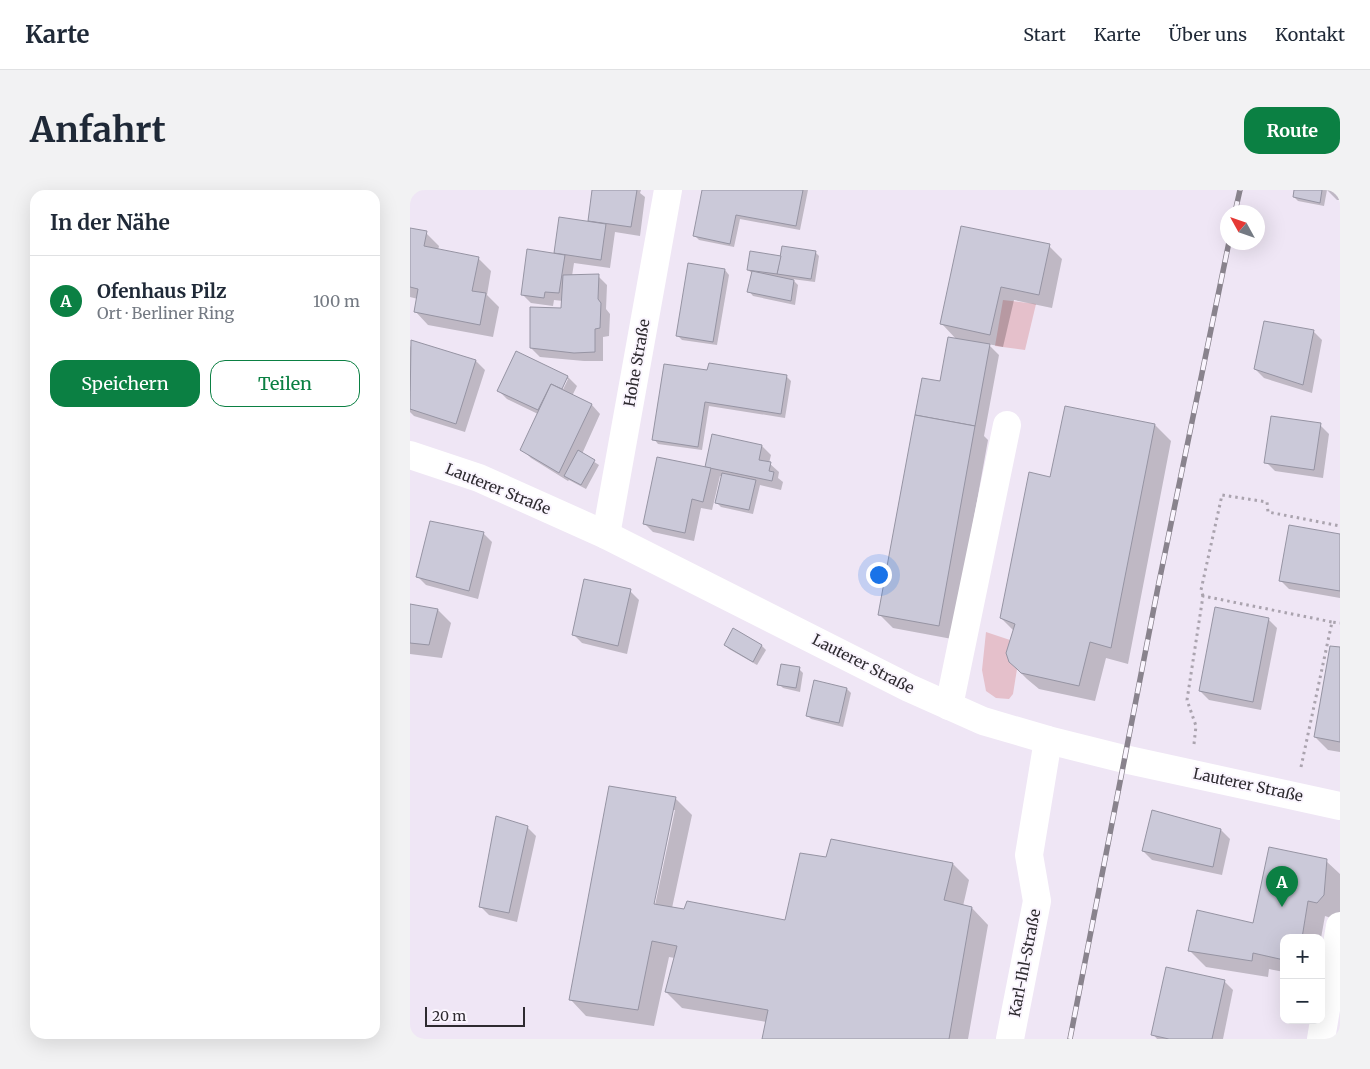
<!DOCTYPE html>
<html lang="de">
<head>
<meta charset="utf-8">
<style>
	:root { --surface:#fff; --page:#f2f2f3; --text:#1f2937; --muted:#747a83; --line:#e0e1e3; --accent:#0b8043 }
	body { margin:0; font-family:Merriweather,serif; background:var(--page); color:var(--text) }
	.controls { position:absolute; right:15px; bottom:15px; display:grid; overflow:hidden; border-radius:10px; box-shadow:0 5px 20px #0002 }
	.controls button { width:45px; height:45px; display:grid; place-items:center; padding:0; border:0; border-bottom:1px solid var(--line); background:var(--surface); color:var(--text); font:25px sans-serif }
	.compass { position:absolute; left:810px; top:15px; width:45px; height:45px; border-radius:50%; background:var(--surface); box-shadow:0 5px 20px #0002; rotate:310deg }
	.scale { position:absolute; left:15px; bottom:12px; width:100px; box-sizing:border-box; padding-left:5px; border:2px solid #2e2b30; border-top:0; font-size:14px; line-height:18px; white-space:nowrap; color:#2e2b30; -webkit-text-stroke:4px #faf5fe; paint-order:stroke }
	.you { position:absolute; left:468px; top:384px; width:18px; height:18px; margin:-12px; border:4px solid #fff; border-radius:50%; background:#1a73e8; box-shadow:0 0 0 8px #1a73e833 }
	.badge { display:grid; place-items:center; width:32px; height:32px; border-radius:50%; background:var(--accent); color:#fff; font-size:16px; font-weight:700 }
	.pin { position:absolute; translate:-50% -41px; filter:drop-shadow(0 1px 2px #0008) }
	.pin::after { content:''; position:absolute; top:26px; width:18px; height:15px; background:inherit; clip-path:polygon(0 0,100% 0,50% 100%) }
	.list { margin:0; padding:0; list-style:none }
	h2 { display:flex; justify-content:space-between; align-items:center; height:65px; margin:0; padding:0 20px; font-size:21px }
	h2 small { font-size:16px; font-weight:400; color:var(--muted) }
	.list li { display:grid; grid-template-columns:32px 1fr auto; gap:15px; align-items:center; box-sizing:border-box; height:90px; padding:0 20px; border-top:1px solid var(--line) }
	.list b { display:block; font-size:19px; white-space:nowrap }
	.list p { margin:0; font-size:16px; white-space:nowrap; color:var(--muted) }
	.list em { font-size:16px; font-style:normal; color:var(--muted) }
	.actions { display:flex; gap:10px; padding:15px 20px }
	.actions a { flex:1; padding:11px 0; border:1px solid var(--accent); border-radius:15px; text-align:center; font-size:18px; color:var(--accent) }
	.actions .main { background:var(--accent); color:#fff }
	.map { position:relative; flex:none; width:930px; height:849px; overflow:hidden; border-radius:15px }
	header { display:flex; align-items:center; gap:30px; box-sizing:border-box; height:70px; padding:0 25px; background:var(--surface); border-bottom:1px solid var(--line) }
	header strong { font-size:24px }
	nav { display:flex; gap:28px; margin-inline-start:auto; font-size:18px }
	.intro { display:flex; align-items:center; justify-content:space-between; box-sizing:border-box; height:120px; padding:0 30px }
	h1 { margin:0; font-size:35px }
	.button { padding:12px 22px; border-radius:15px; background:var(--accent); color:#fff; font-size:18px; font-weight:700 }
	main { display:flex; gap:30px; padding:0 30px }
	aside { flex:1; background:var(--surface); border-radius:15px; box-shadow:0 5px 20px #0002 }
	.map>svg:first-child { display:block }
</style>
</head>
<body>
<header>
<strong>Karte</strong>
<nav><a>Start</a><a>Karte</a><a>Über uns</a><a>Kontakt</a></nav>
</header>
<div class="intro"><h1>Anfahrt</h1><a class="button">Route</a></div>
<main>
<aside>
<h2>In der Nähe<small></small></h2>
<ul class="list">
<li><span class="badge">A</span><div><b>Ofenhaus Pilz</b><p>Ort · Berliner Ring</p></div><em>100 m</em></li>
</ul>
<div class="actions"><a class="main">Speichern</a><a>Teilen</a></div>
</aside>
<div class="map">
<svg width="930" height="849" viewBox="0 0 930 849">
	<rect width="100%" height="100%" fill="#efe6f5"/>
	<g fill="#e5c0cb">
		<polygon points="593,110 626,114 615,160 585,156"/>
		<path d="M576,442L600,450C596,465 595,469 607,479L603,504L599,509L586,508L576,501L572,480Z"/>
	</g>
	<g fill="#0003" fill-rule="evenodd">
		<polygon points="184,0 231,0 230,3 235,7 230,46 205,42 200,78 164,73 162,86 188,86 197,95 196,119 200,124 199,146 193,147 193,171 174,171 130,167 121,158 152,119 153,111 144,110 143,116 121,113 112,104 145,64 150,28 179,32"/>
		<polygon points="293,0 398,0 390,40 330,29 324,57 289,50 285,46"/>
		<polygon points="885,0 917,0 914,16 888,11 884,7"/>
		<polygon points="917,0 930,0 930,10 927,10"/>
		<polygon points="0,39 16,43 29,56 28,60 68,68 81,81 77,105 89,117 83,147 18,135 5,121 8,109 0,107"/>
		<polygon points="639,56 652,69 642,118 604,110 593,157 578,154 589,165 574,246 578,250 542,449 483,438 470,425 531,192 547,150 532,134"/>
		<polygon points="405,62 409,66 405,92 382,89 388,95 385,115 343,106 339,101 343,84 338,80 372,68"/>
		<polygon points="315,80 319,85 307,155 272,150 267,145"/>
		<polygon points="903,141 912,150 902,203 854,188 845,179"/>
		<polygon points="2,152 66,171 75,180 55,242 4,226 0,222 0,203 4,205 5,202 0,201 0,158"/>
		<path d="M106,163L158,187L167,196L162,206L182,215L190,224L172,264L189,275L176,299L159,290L158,291L121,268L112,259L128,224L97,209L88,200ZM156,189H158L150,206L148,205Z"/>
		<polygon points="298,182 376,186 381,191 375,228 299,216 292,260 248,254 244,249"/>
		<polygon points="656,217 745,235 761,251 718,474 696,468 685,511 629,499 617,489 600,472 604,441 591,428 641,288"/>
		<polygon points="910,235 919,244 913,288 865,281 856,272"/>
		<polygon points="352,256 361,265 359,273 369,282 368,288 373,292 371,300 350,295 343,324 311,317 307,313 312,287 310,286 302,320 291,318 284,351 243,342 234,333 296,278"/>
		<polygon points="73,343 82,352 68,409 16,395 7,386"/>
		<polygon points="930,345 930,408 879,399 870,390"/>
		<polygon points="220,401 229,410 217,464 172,453 163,444"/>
		<polygon points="0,415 28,420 41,433 32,468 0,464"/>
		<polygon points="858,429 867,438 851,520 799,510 790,501"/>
		<polygon points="323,440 352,456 356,460 347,475 319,459 315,455"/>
		<polygon points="930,459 930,562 918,560 905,547"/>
		<polygon points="389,479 393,483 390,502 373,498 369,494"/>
		<polygon points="437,499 441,503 433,537 401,529 397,525"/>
		<path d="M265,608L282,625L262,718L376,731L417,669L543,674L559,690L553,716L562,718L578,735L558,849H353L357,832L272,818L256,802L265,768L259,767L244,836L176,826L160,809ZM262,620H265L244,720H241Z"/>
		<polygon points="117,637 126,646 107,732 79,725 70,716"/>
		<polygon points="811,640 820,649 812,685 742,670 733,661"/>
		<polygon points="916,671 930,684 930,722 924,729 915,726 911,748 874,748 874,782 859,779 858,787 796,777 780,761 843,734"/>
		<polygon points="814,791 823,800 813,849 747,849 743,844"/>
	</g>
	<g fill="#cbc9d9" stroke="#9694a3">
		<polygon points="182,0 227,0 221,37 178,31"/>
		<polygon points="292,0 393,0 386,36 326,25 320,54 283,46"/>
		<polygon points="884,0 912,0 910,13 883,7"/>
		<polygon points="149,27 196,34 191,70 144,63"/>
		<polygon points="551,36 640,54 629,105 591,97 580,145 530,134"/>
		<polygon points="0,38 17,41 14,56 69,67 62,101 76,103 70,135 4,122 8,99 0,97"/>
		<polygon points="372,56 406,61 401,89 367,84"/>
		<polygon points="117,59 155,65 149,103 135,102 134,108 111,105"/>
		<polygon points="340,61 371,66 367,84 337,80"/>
		<polygon points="278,73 315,79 303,152 266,146"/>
		<polygon points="342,81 384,90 381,111 337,102"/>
		<polygon points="189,84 188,109 191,113 190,138 185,139 185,162 164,163 120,158 120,117 151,118 153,85"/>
		<polygon points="854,131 904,140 893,195 844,179"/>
		<polygon points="538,147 580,154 565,236 505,225 512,188 530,191"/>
		<polygon points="1,150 66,170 46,234 0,219"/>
		<polygon points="106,161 158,186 152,199 141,194 128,220 87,201"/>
		<polygon points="299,173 377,185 371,224 295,212 288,257 242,250 254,174 297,180"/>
		<polygon points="141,194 182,214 149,283 110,260"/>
		<polygon points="655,216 745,234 701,458 680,452 669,496 611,483 607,479 599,472 596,463 605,434 590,428 619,282 640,287"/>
		<polygon points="505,225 565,236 529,436 468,425"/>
		<polygon points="861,226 911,233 904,280 854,273"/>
		<polygon points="302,244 352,255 349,270 361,272 359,281 364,282 362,291 295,277"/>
		<polygon points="168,260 185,270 171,295 154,286"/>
		<polygon points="247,267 301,278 293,312 282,309 275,343 233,334"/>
		<polygon points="312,283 346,290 339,320 305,313"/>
		<polygon points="20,331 74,342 59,401 6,387"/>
		<polygon points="879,335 930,344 930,401 869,391"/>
		<polygon points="174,389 221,399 208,456 162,445"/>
		<polygon points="0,414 28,419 19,455 0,453"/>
		<polygon points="805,417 859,428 843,512 789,501"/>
		<polygon points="323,438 352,455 343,472 314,455"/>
		<polygon points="920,456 930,457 930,552 904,547"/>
		<polygon points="371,474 390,477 386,498 367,495"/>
		<polygon points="404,490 437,498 429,533 396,526"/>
		<polygon points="199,596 266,607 244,714 274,719 277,711 375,730 390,663 416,667 421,649 543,673 534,710 562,717 539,849 352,849 358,820 255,802 267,756 242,751 228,820 159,810"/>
		<polygon points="742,620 811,639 803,677 732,661"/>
		<polygon points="86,626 118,636 99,723 69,717"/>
		<polygon points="859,657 917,669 914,705 907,713 898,711 892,748 874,748 874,770 843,763 842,771 778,761 787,720 843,733"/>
		<polygon points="756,777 815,790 802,849 759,849 741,845"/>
	</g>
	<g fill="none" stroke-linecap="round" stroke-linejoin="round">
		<g stroke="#aaa3ae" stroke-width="3" stroke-dasharray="2.5 4" stroke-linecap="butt">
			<polyline points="793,406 791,400 812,305 857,312 858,322 930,336"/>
			<polyline points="784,554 786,536 777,510 793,406 922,432"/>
			<polyline points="891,577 922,432 930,433"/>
		</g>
		<g stroke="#fff" stroke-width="28">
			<polyline points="0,265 69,288 196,345 499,498 573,531 638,550 714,569 930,616"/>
			<polyline points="196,345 258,0"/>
			<polyline points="539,516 597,235"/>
			<polyline points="600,849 627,711 619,665 638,550"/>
			<polyline points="911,849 930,736"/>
		</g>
		<g stroke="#89838d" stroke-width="5.5">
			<g id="rail">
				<polyline points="825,22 830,0"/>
				<polyline points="660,849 748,397 819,52"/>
			</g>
		</g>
		<use href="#rail" stroke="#faf5fe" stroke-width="4" stroke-dasharray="11" stroke-linecap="butt"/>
	</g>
	<g text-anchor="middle" stroke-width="4" stroke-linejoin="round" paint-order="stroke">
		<g font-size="15" fill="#2e2b30" stroke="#faf5fe">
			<text transform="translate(227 173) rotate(-80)" y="5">Hohe Straße</text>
			<text transform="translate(88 299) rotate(22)" y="5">Lauterer Straße</text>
			<text transform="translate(453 474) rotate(27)" y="5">Lauterer Straße</text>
			<text transform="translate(838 595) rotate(12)" y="5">Lauterer Straße</text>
			<text transform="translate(615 773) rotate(-79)" y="5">Karl-Ihl-Straße</text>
		</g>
	</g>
</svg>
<div class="controls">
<button>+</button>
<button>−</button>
</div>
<svg class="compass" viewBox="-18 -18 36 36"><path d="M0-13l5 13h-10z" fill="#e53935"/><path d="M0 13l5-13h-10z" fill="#747a83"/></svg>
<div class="scale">20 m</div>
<div class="you"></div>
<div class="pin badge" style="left:872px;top:717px">A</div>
</div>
</main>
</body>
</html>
